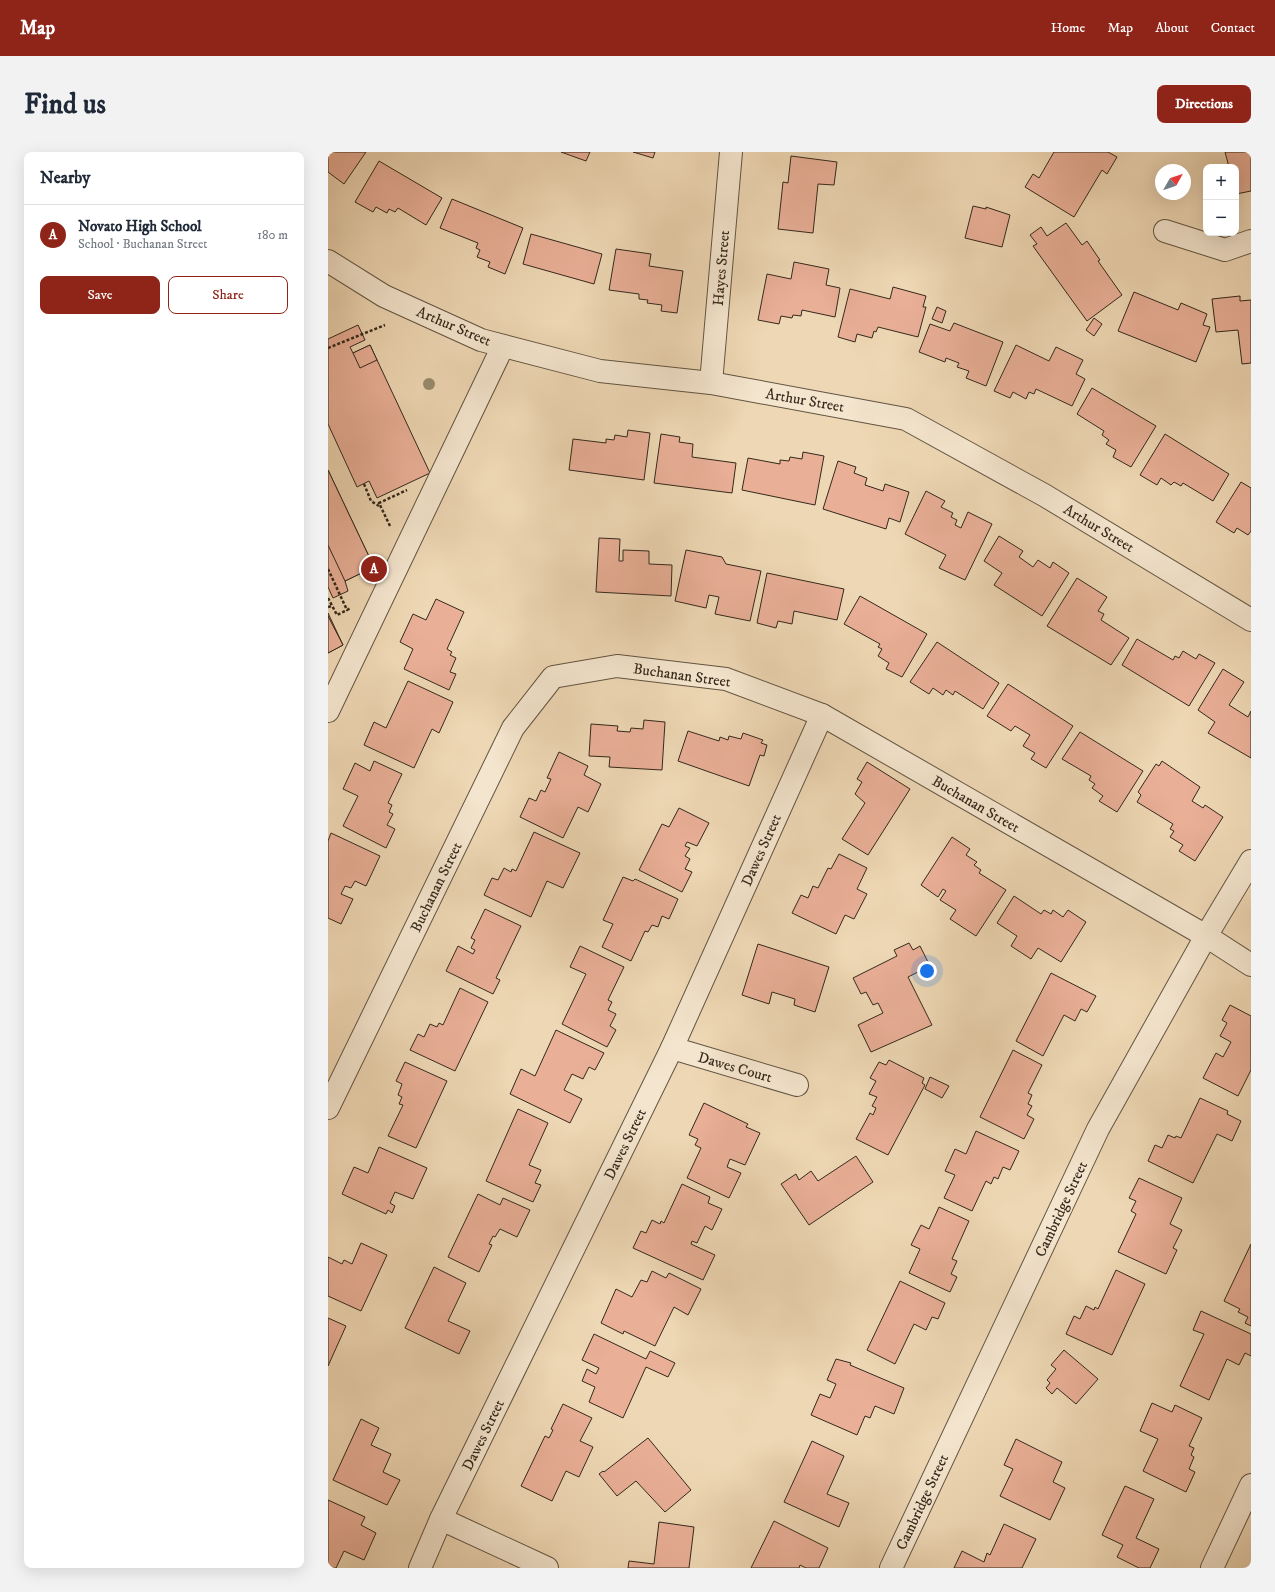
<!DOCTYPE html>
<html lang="en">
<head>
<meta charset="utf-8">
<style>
	:root { --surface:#fff; --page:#f2f2f3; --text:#1f2937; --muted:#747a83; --line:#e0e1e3; --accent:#8f2418 }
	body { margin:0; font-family:"IM FELL DW Pica",serif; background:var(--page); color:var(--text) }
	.controls { position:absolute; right:12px; top:12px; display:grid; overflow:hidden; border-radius:8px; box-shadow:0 4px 16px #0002 }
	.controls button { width:36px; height:36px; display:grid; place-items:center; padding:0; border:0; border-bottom:1px solid var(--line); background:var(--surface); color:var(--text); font:20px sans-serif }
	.compass { position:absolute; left:827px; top:12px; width:36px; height:36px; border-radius:50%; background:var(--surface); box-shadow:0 4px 16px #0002; rotate:50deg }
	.you { position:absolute; left:599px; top:819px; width:14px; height:14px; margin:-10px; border:3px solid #fff; border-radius:50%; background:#1a73e8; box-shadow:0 0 0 6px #1a73e833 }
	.badge { display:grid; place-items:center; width:26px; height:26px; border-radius:50%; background:var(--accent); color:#fff; font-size:13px; font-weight:700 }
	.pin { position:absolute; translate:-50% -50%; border:2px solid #fff; box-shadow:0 1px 4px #0006 }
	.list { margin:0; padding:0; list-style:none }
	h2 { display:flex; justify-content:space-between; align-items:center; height:52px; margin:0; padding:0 16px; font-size:17px }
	h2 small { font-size:13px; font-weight:400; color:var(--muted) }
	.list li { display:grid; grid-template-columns:26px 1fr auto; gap:12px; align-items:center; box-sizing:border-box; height:60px; padding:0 16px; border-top:1px solid var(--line) }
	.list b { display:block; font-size:15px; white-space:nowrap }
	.list p { margin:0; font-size:13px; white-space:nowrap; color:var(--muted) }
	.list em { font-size:13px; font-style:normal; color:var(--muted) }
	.actions { display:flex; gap:8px; padding:12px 16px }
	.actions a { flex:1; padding:9px 0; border:1px solid var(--accent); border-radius:8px; text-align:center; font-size:14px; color:var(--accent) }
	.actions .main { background:var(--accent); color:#fff }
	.map { position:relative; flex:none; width:923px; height:1416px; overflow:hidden; border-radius:8px }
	header { display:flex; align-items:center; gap:24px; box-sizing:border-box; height:56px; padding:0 20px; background:var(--accent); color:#fff }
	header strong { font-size:19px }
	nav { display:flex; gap:22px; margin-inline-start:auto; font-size:14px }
	.intro { display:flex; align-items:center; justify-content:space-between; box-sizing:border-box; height:96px; padding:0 24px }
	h1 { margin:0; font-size:28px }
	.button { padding:10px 18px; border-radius:8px; background:var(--accent); color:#fff; font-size:14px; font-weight:700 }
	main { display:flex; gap:24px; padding:0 24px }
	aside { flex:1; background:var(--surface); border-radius:8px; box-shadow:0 4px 16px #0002 }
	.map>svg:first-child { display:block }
</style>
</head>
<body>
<header>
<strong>Map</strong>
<nav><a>Home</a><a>Map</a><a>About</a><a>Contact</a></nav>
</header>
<div class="intro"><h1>Find us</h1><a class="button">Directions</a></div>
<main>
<aside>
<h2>Nearby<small></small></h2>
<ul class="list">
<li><span class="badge">A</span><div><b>Novato High School</b><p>School · Buchanan Street</p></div><em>180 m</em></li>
</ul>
<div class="actions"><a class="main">Save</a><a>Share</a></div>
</aside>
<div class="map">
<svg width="923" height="1416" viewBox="0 0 923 1416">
	<rect width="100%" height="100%" fill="#eed7b4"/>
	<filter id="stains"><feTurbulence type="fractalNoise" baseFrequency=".005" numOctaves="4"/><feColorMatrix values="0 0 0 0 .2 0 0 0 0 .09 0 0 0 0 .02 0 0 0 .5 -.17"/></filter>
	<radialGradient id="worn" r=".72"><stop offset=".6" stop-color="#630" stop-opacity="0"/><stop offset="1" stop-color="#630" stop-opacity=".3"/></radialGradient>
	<g fill="#e9af97" stroke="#34291b">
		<polygon points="0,0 38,0 16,32 0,20"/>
		<polygon points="233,0 262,0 258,9"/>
		<polygon points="305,0 327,0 325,6"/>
		<polygon points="726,0 780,0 789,5 779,22 774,18 746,65 697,35 705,22 711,26"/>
		<polygon points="897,0 923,0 923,39 908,42 908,15 901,15"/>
		<polygon points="463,4 509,10 506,33 490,32 485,81 450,77 455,30 460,31"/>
		<polygon points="51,9 114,46 98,73 70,56 67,60 61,57 59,61 48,55 45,60 27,50"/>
		<polygon points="124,47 195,76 177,122 160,115 162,110 149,105 152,98 148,96 150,91 112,76"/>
		<polygon points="645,54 658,57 658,55 682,63 674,95 637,86"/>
		<polygon points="738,71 754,93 759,89 772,108 770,109 794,143 759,169 705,94 709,92 702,83 713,75 719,84"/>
		<polygon points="203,82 274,102 266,132 195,112"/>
		<polygon points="288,97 323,102 321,114 355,119 349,161 333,159 334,153 319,151 320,148 311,147 311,142 281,138"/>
		<polygon points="466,110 501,117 498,133 512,136 507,165 474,158 473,164 465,163 464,166 453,164 451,172 430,168 439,122 463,127"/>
		<polygon points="565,135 598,144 595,155 598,155 590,185 550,175 548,180 546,179 544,186 529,182 527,190 510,185 522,137 562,147"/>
		<polygon points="806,140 850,158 853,151 879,162 875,173 882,175 868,210 790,179"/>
		<polygon points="912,144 912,149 923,148 923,211 914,212 910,178 888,180 884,147"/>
		<polygon points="609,155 618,159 614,171 604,167"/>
		<polygon points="766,166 774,172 766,184 758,178"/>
		<polygon points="626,171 675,190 658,234 638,226 641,219 629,215 631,211 618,206 617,210 591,200 602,172 622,179"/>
		<polygon points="30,173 37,188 22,195 25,201 42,193 102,321 49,346 41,329 29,335 0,272 0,187"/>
		<polygon points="42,193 49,208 32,216 25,201"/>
		<polygon points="688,193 721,209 728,195 755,208 748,222 757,227 744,254 708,237 706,242 701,240 698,247 685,240 682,246 666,239"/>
		<polygon points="764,236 828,274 803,315 785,305 788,298 778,292 781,288 774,283 776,279 749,262"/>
		<polygon points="300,278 322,281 316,328 241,318 245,287 278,291 278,287 286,288 287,283 299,285"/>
		<polygon points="333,282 352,285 351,290 365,292 364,305 408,311 404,341 326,331"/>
		<polygon points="837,282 901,322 885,349 855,331 853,334 846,330 843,333 833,326 829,333 812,323"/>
		<polygon points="475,300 496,304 487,353 414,338 420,306 452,312 452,308 461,309 462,305 474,307"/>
		<polygon points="510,309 528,315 526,321 539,326 537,333 555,339 557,332 581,340 572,370 561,366 558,377 495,357"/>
		<polygon points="0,318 46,415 17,429 20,439 5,446 0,435"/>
		<polygon points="0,318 46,415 17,429 0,393"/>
		<polygon points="913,330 923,336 923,379 920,383 909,376 906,381 888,370"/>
		<polygon points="598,339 617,349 613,355 625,361 623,365 629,368 627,373 633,376 640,360 664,372 637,428 611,416 618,403 577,382"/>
		<polygon points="671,384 695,399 691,405 705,415 710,408 722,416 725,410 741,421 714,464 666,433 674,421 656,409"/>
		<polygon points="271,386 292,387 291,409 295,409 295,398 321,399 321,412 344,413 343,444 268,440"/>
		<polygon points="358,398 394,405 398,412 433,419 422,469 387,462 391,445 381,443 378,456 347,449"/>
		<polygon points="439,421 516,437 509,468 466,459 464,472 450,469 448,476 429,471"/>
		<polygon points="749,426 779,445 770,459 776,462 773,468 801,486 783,513 719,474"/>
		<polygon points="532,444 599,482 574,525 558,517 561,511 550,504 554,497 550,495 552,492 516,472"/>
		<polygon points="108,447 136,460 119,497 124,500 122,503 128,506 122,520 128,522 121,538 76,517 85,497 72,490 85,462 98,468"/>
		<polygon points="0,461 15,493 0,501"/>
		<polygon points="0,464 15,493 0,501"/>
		<polygon points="809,487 845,508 847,504 851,506 855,499 868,507 871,502 887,511 861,554 794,513"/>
		<polygon points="609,490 671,531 655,557 627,539 625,543 618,538 615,543 605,536 601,542 582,530"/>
		<polygon points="895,517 916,530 901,553 920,565 923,559 923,606 880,581 887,570 870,558"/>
		<polygon points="80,529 125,550 111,581 104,577 86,616 36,593 46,570 58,576"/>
		<polygon points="680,532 745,574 718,616 703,607 707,601 695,594 702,583 687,574 683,579 659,564"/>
		<polygon points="316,568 337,570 334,618 281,615 282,605 261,604 263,572 290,574 289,579 302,580 303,576 315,577"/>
		<polygon points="360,579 391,589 392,585 400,588 401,584 413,587 415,581 435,588 433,591 439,593 436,604 432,603 421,634 350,609"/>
		<polygon points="752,580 815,619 789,660 771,649 775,644 764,636 767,632 761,628 763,624 734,607"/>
		<polygon points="231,600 260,614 256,623 273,632 260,660 250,655 235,686 192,665 201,646 208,649 213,638 217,640 223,627 219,626"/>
		<polygon points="46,609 74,622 60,651 64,653 61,660 65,662 59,673 67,677 58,696 15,674 30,644 15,637 27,611 42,619"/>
		<polygon points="834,609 872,635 864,649 875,656 877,653 895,665 867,709 851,699 855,693 842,685 846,679 842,677 845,672 809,650 813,643 810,640 828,612 831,614"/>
		<polygon points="539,610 582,637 540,703 514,687 537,651 527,642 534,630 529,627"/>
		<polygon points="351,656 381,671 369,694 359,690 357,694 362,696 357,704 362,707 357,717 364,720 354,740 311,718 334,672 341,675"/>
		<polygon points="206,680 252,701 235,736 219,729 203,765 156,743 164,726 170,728 176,716 183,720 184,717 188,719"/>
		<polygon points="3,681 52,704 38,734 27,729 23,736 17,734 13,742 25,747 13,772 0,766 0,689"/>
		<polygon points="624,685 642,697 638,703 649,710 646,713 653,718 651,721 678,738 648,784 622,767 628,758 612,748 618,739 615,737 610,745 593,733"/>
		<polygon points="511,702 539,716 529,737 539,742 526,767 517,763 508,782 464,761 473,743 480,746 485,734 490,736 500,716 503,717"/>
		<polygon points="295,725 305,729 307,727 350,747 341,767 334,764 330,775 324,773 320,780 317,779 303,809 274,795 285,772 275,768"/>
		<polygon points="686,744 713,762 716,758 723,762 725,758 735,765 740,758 758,770 733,810 710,796 703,807 683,794 689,784 669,771"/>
		<polygon points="157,757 193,774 168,826 172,828 165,842 118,819 130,794 145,802 147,798 143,796 147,788 143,786"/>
		<polygon points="581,791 585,798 592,794 602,814 580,825 604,873 543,900 530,873 555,861 550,851 545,853 538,840 533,842 525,826 569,804 566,798"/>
		<polygon points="430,792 501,815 487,860 466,853 467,847 444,840 441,852 414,843"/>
		<polygon points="252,794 296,815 280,848 284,850 280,858 288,862 282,874 288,878 279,895 234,872 258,822 242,815"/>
		<polygon points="723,821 768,844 759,860 753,857 747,869 736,863 715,904 688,889"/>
		<polygon points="132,836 160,850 127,919 82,898 90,882 96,885 102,872 109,875 111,871 115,873"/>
		<polygon points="902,853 923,864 923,918 910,944 875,926 888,901 895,905 903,890 892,884 899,871 894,868"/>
		<polygon points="228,878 276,901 267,918 261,915 255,927 244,922 236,938 254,947 242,971 182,942 193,917 207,924"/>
		<polygon points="685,898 714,913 700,941 704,943 700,952 704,954 699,963 706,967 696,987 652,965"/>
		<polygon points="561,908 596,926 594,931 597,933 560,1003 528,987 542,961 545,963 548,956 544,954 549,945 541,942 548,929 542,926 551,910 558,913"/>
		<polygon points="77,910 119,929 88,996 60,984 75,953 71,952 74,945 70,943 74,932 68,929"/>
		<polygon points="602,925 621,934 614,946 597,937"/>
		<polygon points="872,946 900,959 899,962 913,969 904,989 889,982 865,1031 820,1009 827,993 834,996 840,983 847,986 848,984 853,986"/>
		<polygon points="376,951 420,972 418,975 432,981 417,1013 402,1007 399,1015 413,1021 401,1046 359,1026 373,996 367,993 370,987 361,983"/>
		<polygon points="190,957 220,971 201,1013 213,1018 207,1031 213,1033 205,1050 158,1029"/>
		<polygon points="648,979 691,999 682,1018 675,1015 670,1027 666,1025 663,1032 658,1029 644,1059 616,1046 627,1023 617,1019 627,997 638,1002"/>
		<polygon points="51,995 99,1016 85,1047 67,1040 62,1051 67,1054 64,1061 60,1058 58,1062 14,1042 26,1015 40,1021"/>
		<polygon points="528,1004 545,1030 481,1073 453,1032 468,1022 471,1028 483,1019 490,1029"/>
		<polygon points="811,1026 854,1046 842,1072 854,1078 845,1096 849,1098 838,1122 790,1100 808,1062 803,1059 808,1049 801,1046"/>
		<polygon points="354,1032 382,1045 380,1051 394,1057 384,1078 377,1074 369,1091 364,1089 363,1092 387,1103 375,1128 305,1096 313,1079 318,1081 324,1068 332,1072 333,1069 336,1071"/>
		<polygon points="150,1042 172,1053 175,1046 202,1058 189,1085 172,1077 167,1085 165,1084 161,1092 164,1093 151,1120 120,1105"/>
		<polygon points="611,1055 641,1069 624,1107 629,1109 623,1122 629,1125 622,1140 581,1121 592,1097 583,1093 593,1073 601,1077"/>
		<polygon points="33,1091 59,1103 33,1159 0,1144 0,1105 14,1112 16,1108 24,1112"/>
		<polygon points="923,1092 923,1174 917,1171 920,1165 910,1160 912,1157 896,1149"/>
		<polygon points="106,1115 138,1131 120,1169 142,1179 131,1202 77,1176"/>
		<polygon points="788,1118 817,1132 784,1203 738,1182 746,1164 752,1167 758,1154 766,1158 767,1155 770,1157"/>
		<polygon points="324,1119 338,1126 341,1121 373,1137 360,1163 346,1155 327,1194 296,1179 295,1182 273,1171 288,1137 304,1145 313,1128 319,1130"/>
		<polygon points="572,1129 617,1151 610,1167 604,1165 598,1178 586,1172 567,1212 539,1198"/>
		<polygon points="873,1159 923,1182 923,1204 917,1201 911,1213 899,1207 881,1248 852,1234 876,1182 865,1178"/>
		<polygon points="0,1166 18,1174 0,1214"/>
		<polygon points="266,1182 318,1207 322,1199 347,1211 340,1225 318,1215 295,1266 261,1250 267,1235 254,1229 259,1217 268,1222 271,1216 254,1208"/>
		<polygon points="736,1198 770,1227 748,1252 729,1236 724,1242 718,1236 722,1231 719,1228 728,1217 723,1213"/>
		<polygon points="508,1207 523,1211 522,1213 576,1236 566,1262 547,1254 542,1266 537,1264 529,1283 483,1263 492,1242 502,1246 508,1232 499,1228"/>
		<polygon points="824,1251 844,1260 847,1253 874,1266 861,1294 866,1296 863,1303 866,1305 861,1317 867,1320 858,1340 815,1319 830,1287 812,1279"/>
		<polygon points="235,1252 264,1266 252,1289 265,1295 251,1325 238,1319 224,1349 193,1334 217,1284 221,1286 225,1278 223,1277"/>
		<polygon points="33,1267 51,1276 43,1293 63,1302 55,1320 72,1328 59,1353 5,1328"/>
		<polygon points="320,1286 363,1338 337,1360 308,1329 289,1344 271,1322 275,1319 276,1320"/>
		<polygon points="688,1287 734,1310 725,1330 737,1336 722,1368 672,1344 685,1317 676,1313"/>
		<polygon points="484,1289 516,1304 499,1342 521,1351 511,1375 456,1350"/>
		<polygon points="797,1334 826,1347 808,1386 831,1397 822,1416 811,1416 789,1405 795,1393 774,1383"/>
		<polygon points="0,1348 37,1365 33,1373 48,1381 36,1408 16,1399 8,1416 0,1416"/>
		<polygon points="446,1369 500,1396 491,1416 478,1416 472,1413 471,1416 423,1416"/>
		<polygon points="331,1370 366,1375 361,1416 300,1416 301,1409 326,1412"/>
		<polygon points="676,1372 708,1387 694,1416 626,1416 634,1399 656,1410 659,1401 662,1403"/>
	</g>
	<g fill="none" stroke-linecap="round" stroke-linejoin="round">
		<g stroke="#625441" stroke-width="24">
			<g id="minor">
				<polyline points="837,79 897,98 923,89"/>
				<polyline points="0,109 56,144 153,188 272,219 383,231 578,267 716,343 923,468"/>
				<polyline points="383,231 403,0"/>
				<polyline points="0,559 175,194"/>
				<polyline points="344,896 469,933"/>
				<polyline points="0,956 185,576 225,525 289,514 398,527 494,563 878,784 923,813"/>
				<polyline points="113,1367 219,1416"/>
				<polyline points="92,1416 113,1367 344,896 494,563"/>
				<polyline points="563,1416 770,977 878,784 923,709"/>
				<polyline points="884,1416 923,1333"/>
			</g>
		</g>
		<g stroke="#34291b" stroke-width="2.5" stroke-dasharray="3 2" stroke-linecap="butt">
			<polyline points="0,196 57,173"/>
			<polyline points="36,332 43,349 51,354"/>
			<polyline points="62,374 51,351 79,338"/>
			<polyline points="0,417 19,458 23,456"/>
			<polyline points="0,446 9,463 19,458"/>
			<polyline points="0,455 4,454"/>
		</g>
		<use href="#minor" stroke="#f4e5ce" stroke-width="22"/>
	</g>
	<circle fill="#998c70" cx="101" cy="232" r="6"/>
	<g text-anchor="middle" stroke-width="3" stroke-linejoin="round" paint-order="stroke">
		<g font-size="15" fill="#34291b" stroke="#f4e5ce">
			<text transform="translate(393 116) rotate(-85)" y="5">Hayes Street</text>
			<text transform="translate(126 174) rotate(23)" y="5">Arthur Street</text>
			<text transform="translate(477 248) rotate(10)" y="5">Arthur Street</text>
			<text transform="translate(771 376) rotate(31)" y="5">Arthur Street</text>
			<text transform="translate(354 523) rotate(8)" y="5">Buchanan Street</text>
			<text transform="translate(648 652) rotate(30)" y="5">Buchanan Street</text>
			<text transform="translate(433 698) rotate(-66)" y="5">Dawes Street</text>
			<text transform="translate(108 735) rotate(-64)" y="5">Buchanan Street</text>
			<text transform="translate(407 915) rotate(16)" y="5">Dawes Court</text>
			<text transform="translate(297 992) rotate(-64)" y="5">Dawes Street</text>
			<text transform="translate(733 1057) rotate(-65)" y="5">Cambridge Street</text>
			<text transform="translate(155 1283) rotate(-64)" y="5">Dawes Street</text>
			<text transform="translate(594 1350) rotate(-65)" y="5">Cambridge Street</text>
		</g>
	</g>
	<rect width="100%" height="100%" filter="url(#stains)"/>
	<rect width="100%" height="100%" fill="url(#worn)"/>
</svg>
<div class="controls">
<button>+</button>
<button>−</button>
</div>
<svg class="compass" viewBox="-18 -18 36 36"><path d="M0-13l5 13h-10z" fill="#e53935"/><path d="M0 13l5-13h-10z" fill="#747a83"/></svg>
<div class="you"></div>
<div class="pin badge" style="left:46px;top:417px">A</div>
</div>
</main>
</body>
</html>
